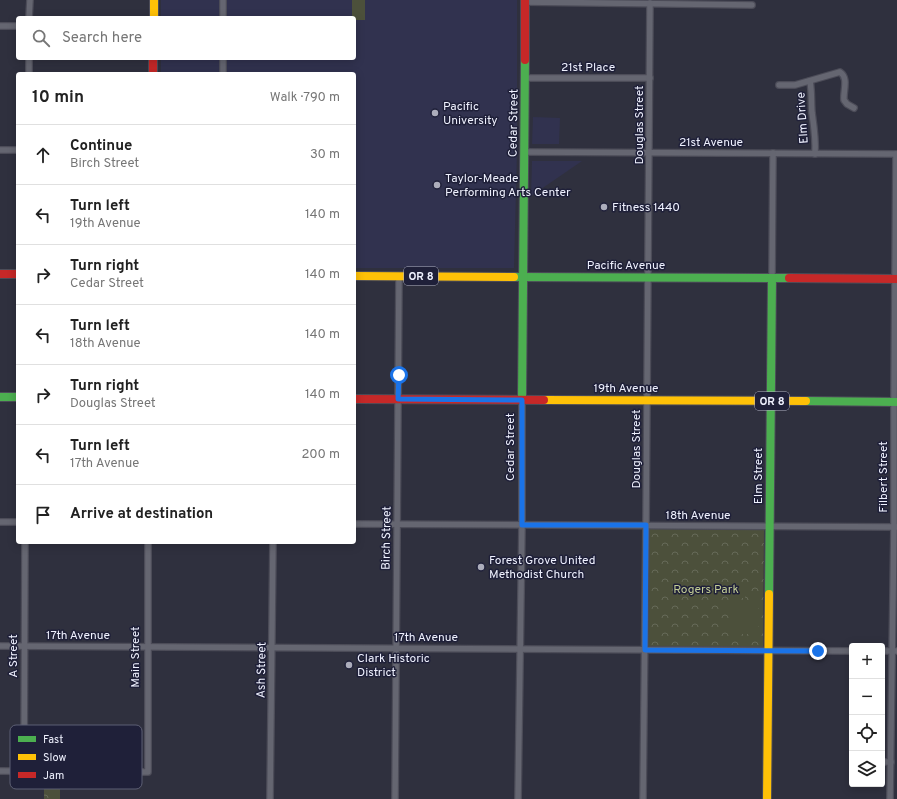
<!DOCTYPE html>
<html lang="en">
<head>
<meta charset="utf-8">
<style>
	:root { --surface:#fff; --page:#f2f2f2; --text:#222; --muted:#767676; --line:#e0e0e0 }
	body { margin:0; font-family:Overpass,sans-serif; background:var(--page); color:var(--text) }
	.controls { position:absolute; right:12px; bottom:12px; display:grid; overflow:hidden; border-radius:4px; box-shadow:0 2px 10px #0003 }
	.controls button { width:36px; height:36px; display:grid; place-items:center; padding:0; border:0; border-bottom:1px solid var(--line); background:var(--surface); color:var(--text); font:20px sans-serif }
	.stop { position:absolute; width:12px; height:12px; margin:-9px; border:3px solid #1a73e8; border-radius:50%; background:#fff }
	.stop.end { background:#1a73e8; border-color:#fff; box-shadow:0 1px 4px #0008 }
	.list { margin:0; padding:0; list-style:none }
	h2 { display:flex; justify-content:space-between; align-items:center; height:52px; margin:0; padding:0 16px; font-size:17px }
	h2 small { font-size:13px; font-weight:400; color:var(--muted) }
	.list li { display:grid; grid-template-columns:26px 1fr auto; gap:12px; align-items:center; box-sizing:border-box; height:60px; padding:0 16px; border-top:1px solid var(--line) }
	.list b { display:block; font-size:15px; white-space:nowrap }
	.list p { margin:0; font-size:13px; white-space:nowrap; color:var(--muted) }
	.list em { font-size:13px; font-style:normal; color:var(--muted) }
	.icon { flex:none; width:22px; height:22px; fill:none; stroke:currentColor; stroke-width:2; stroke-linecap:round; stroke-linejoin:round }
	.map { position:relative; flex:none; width:897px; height:799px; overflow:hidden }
	.search { position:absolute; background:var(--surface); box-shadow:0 2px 10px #0003; left:16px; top:16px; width:340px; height:44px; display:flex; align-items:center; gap:10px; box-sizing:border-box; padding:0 14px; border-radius:4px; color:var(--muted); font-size:15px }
	.panel { position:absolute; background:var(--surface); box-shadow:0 2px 10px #0003; left:16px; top:72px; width:340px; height:472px; border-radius:4px }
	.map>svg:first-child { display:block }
</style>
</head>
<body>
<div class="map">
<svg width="897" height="799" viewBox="0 0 897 799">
	<defs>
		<pattern id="park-crowns" width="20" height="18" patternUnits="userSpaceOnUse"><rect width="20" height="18" fill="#4c503b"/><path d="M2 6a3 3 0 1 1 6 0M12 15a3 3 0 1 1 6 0" fill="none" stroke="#666a58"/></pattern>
	</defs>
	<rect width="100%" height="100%" fill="#2f303e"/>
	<g fill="#31324f">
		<polygon points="161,0 517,0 517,152 514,268 354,268 354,74 161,74 161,58 354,58 354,18 161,18"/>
		<polygon points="533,117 560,118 559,144 532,144"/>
		<polygon points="532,161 582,161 531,196"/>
	</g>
	<g fill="url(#park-crowns)">
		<polygon points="649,529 764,530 763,648 648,647"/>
		<rect x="44" y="779" width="16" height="20"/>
	</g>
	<g fill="#4c503b">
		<polygon points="352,0 365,0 365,20 354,20 354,18 352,18"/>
		<rect x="729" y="588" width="16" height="10"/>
		<rect x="729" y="602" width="29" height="32"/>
	</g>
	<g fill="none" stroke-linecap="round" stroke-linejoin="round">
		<g stroke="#4c4c58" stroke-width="8">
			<g id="street">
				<polyline points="525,2 752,5"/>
				<polyline points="29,18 30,0"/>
				<polyline points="223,18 223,0"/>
				<polyline points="0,26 18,26"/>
				<polyline points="29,74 29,58"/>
				<polyline points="223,74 223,58"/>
				<polyline points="525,78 650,78"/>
				<path d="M810,81C812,92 811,102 812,113C814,127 816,139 815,154"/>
				<path d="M779,85H795L840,72C849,78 843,91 844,100L847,104L854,108"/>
				<polyline points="0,150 18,150"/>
				<polyline points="524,152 897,154"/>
				<polyline points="772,278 773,153"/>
				<polyline points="0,522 18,522"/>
				<polyline points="354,524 897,527"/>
				<polyline points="0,646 852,651"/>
				<polyline points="882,651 897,651"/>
				<polyline points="882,762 891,762"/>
				<polyline points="0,771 148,772 148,542"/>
				<polyline points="24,771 25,542"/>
				<polyline points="270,799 273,542"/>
				<polyline points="395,799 399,276"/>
				<polyline points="518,799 522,525 522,400"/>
				<polyline points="643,799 646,525 650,3"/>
				<polyline points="890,799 894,527 894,402 896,154"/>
			</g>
		</g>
		<g stroke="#4c4c58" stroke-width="10">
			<g id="fast">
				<polyline points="514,277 789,278"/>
				<polyline points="0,397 18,397"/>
				<polyline points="522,400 525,60"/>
				<polyline points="806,401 897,402"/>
				<polyline points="769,594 772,278"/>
			</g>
		</g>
		<g stroke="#4c4c58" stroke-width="10">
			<g id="slow">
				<polyline points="154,0 154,18"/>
				<polyline points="354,276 514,277"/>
				<polyline points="544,400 806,401"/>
				<polyline points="767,799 769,594"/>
			</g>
		</g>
		<g stroke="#4c4c58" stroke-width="10">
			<g id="jam">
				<polyline points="153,58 153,74"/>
				<polyline points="525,60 525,0"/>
				<polyline points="0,274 18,274"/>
				<polyline points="789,278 897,279"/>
				<polyline points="354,399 544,400"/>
			</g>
		</g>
		<use href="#street" stroke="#656671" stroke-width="5.5"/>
		<use href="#fast" stroke="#4caf50" stroke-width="8"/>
		<use href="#slow" stroke="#ffc107" stroke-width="8"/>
		<use href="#jam" stroke="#c62828" stroke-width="8"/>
	</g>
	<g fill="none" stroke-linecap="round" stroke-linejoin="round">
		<polyline stroke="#1a73e8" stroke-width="5" points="399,375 398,399 522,400 522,525 646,525 645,650 818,651"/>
	</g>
	<g fill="#acadbb" stroke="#1f2039" stroke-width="1.5">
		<circle cx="435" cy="113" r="4"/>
		<circle cx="437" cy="185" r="4"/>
		<circle cx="604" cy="207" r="4"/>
		<circle cx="481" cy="567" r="4"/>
		<circle cx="349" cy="665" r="4"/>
	</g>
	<g text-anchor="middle" stroke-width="3" stroke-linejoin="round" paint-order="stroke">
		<g fill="#1f2039" stroke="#b1b2c3" stroke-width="1">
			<rect x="404" y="267" width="34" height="18" rx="3"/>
			<rect x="755" y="392" width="34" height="18" rx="3"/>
		</g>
		<g font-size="11" font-weight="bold" fill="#eff1fe">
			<text x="421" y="280">OR 8</text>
			<text x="772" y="405">OR 8</text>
		</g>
		<g font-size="12" fill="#eff1fe" stroke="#1f2039">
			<text x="588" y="71">21st Place</text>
			<text transform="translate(802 118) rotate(-94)" y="4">Elm Drive</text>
			<text transform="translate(513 123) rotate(-89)" y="4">Cedar Street</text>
			<text transform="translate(639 125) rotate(-90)" y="4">Douglas Street</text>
			<text x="711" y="146">21st Avenue</text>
			<text x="626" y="269">Pacific Avenue</text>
			<text x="626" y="392">19th Avenue</text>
			<text transform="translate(510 447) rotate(-90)" y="4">Cedar Street</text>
			<text transform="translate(636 449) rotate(-90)" y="4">Douglas Street</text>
			<text transform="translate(758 476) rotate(-90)" y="4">Elm Street</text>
			<text transform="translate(883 477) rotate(-90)" y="4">Filbert Street</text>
			<text x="698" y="519">18th Avenue</text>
			<text transform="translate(386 538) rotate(-89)" y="4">Birch Street</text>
			<text x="78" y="639">17th Avenue</text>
			<text x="426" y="641">17th Avenue</text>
			<text transform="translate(13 656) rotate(-90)" y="4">A Street</text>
			<text transform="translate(135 657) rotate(-90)" y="4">Main Street</text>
			<text transform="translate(261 670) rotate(-89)" y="4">Ash Street</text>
		</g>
		<g font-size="12" fill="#eff1fe" stroke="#1f2039" text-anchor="start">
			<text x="443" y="110">Pacific<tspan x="443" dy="14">University</tspan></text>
			<text x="445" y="182">Taylor-Meade<tspan x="445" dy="14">Performing Arts Center</tspan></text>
			<text x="612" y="211">Fitness 1440</text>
			<text x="489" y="564">Forest Grove United<tspan x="489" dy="14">Methodist Church</tspan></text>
			<text x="357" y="662">Clark Historic<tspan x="357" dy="14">District</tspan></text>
		</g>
		<g font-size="12" fill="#c3cd95" stroke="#1f2039">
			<text x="706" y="593">Rogers Park</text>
		</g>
	</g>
	<rect x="10" y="725" width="132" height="64" rx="6" fill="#1f2039" stroke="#5d5f74" stroke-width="1"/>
	<rect x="18" y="736" width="18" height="6" fill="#4caf50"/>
	<rect x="18" y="754" width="18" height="6" fill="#ffc107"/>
	<rect x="18" y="772" width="18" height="6" fill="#c62828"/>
	<g font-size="11" fill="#eff1fe">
		<text x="43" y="743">Fast</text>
		<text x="43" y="761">Slow</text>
		<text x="43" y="779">Jam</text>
	</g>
</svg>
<div class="controls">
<button>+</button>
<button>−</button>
<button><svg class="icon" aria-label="locate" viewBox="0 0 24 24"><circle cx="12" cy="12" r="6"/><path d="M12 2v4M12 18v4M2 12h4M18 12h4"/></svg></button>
<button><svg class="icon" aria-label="layers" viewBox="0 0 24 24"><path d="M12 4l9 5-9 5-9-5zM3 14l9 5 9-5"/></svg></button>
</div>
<div class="stop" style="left:399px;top:375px"></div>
<div class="stop end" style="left:818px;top:651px"></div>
<div class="search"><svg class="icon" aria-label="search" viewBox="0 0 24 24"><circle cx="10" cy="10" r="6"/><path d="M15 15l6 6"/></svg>Search here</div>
<section class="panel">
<h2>10 min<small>Walk · 790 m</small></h2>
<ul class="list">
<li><svg class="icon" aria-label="ahead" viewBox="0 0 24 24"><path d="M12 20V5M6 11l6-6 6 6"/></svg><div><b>Continue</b><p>Birch Street</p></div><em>30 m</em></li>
<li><svg class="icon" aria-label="left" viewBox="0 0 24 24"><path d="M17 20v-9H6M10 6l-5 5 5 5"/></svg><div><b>Turn left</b><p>19th Avenue</p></div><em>140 m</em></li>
<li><svg class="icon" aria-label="right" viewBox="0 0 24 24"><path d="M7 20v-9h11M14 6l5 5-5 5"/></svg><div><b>Turn right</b><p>Cedar Street</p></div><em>140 m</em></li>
<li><svg class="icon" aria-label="left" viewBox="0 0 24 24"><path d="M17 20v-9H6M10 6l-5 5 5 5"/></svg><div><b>Turn left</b><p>18th Avenue</p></div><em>140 m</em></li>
<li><svg class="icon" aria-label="right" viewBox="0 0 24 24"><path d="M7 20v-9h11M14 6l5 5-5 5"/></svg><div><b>Turn right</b><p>Douglas Street</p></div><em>140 m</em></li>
<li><svg class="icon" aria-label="left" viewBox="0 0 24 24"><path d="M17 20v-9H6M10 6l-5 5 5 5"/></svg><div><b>Turn left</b><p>17th Avenue</p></div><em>200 m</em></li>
<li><svg class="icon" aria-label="arrive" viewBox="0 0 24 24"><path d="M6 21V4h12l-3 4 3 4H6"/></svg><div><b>Arrive at destination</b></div></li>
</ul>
</section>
</div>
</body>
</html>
